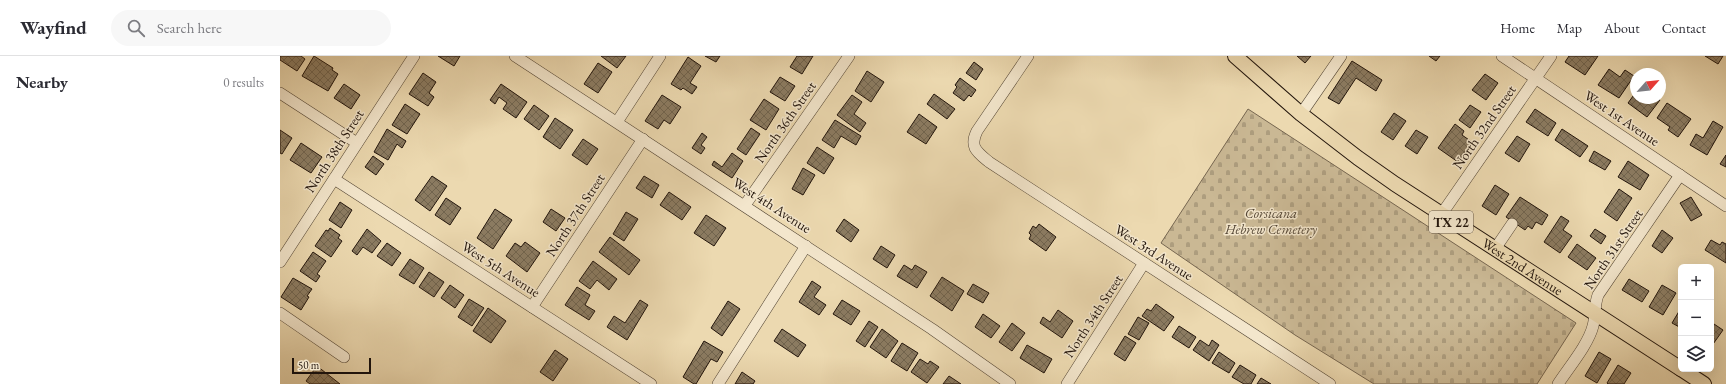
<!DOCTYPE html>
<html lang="en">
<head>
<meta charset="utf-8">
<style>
	:root { --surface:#fff; --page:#f7f7f7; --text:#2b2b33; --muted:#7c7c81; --line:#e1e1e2 }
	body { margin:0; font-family:"EB Garamond",serif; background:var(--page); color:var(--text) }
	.controls { position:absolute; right:12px; bottom:12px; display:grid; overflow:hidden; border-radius:6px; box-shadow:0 4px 16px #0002 }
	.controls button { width:36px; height:36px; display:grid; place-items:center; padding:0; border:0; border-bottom:1px solid var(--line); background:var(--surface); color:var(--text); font:20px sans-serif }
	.compass { position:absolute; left:1350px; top:12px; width:36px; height:36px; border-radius:50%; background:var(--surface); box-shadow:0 4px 16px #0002; rotate:63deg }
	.scale { position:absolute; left:12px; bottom:10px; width:79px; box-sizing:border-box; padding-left:4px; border:2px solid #22150c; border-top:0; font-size:11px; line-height:14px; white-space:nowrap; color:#22150c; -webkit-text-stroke:3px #f3e6cc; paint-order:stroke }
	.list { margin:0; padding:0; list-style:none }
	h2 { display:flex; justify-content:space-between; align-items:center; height:52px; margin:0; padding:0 16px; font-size:17px }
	h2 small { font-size:13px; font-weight:400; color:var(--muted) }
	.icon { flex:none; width:22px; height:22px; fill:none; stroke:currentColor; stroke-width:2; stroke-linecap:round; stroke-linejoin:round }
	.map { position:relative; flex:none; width:1446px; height:328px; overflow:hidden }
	header { display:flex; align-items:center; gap:24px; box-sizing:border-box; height:56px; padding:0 20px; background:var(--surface); border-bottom:1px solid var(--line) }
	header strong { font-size:19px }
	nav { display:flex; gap:22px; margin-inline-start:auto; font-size:14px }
	.search { width:280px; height:36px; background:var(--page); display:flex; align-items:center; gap:10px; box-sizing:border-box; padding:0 14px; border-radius:22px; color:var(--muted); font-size:15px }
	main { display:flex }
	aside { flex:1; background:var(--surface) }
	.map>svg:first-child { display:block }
</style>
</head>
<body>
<header>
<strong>Wayfind</strong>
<div class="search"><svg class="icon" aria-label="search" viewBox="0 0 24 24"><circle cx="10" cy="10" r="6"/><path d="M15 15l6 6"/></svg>Search here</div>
<nav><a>Home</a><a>Map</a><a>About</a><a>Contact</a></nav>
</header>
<main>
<aside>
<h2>Nearby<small>0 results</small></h2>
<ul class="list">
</ul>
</aside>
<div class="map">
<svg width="1446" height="328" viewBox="0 0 1446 328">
	<defs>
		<pattern id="cemetery-stones" width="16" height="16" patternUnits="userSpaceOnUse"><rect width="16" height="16" fill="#cab894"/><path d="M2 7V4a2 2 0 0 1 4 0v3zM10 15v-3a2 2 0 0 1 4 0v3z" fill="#ad9d7e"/></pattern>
		<pattern id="building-cross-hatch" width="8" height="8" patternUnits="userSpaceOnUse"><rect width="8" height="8" fill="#8b7b61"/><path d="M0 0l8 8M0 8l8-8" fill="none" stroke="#71644e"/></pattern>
	</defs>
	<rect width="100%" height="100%" fill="#ecd9b0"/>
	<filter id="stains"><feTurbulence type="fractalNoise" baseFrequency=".005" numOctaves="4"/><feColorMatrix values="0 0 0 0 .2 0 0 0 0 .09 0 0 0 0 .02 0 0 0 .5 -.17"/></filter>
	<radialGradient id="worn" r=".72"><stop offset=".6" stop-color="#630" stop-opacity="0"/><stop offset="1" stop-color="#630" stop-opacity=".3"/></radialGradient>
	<polygon fill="url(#cemetery-stones)" stroke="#766650" points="968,53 1296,267 1257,328 1094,328 1015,279 881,187"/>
	<g fill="url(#building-cross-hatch)" stroke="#22150c">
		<polygon points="0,0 21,0 25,3 17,15 0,4"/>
		<polygon points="34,0 53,12 52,14 58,18 48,35 22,20"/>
		<polygon points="158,0 180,0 174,10"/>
		<polygon points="321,0 346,0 337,12"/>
		<polygon points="425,0 440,0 436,6"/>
		<polygon points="517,0 533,0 522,18 510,11"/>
		<polygon points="1017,0 1031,0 1025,7"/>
		<polygon points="1149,0 1160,0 1156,5"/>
		<polygon points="1289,0 1318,0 1305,19 1285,6"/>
		<polygon points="1425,0 1443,0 1438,8"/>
		<polygon points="408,1 421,10 410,27 417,31 412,38 403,32 401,34 391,28"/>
		<polygon points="1072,5 1102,24 1096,35 1076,22 1059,48 1048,42"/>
		<polygon points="694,6 703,13 696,24 686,17"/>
		<polygon points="318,7 332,16 318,37 304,28"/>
		<polygon points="1329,13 1340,21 1345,14 1354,20 1339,42 1318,29"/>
		<polygon points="587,15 604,26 591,46 575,35"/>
		<polygon points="143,17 156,26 149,37 154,41 148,50 129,38"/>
		<polygon points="1205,18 1218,27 1206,44 1192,34"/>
		<polygon points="500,21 515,30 505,45 490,36"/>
		<polygon points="680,22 696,34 691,41 689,39 684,45 673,37 677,31 675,29"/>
		<polygon points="64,28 80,39 71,53 54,42"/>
		<polygon points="221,28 247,46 236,62 223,53 227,47 219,41 215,48 210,44"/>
		<polygon points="1356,36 1356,42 1378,42 1380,44 1367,61 1348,47"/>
		<polygon points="654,38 675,53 667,63 647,48"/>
		<polygon points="382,39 401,51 390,68 384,64 378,73 365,65"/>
		<polygon points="572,39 582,46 574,58 586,67 580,76 557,59"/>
		<polygon points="484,43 499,53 486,74 470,64"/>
		<polygon points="1387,47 1411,63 1398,81 1388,74 1390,71 1377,62"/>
		<polygon points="125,48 140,58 127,78 112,69"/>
		<polygon points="254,49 269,60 259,74 244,63"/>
		<polygon points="1190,49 1201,56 1190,72 1179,64"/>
		<polygon points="1255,53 1276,67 1268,80 1246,66"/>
		<polygon points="1114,57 1126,65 1113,84 1101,76"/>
		<polygon points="639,58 657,71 646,88 627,76"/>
		<polygon points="275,62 293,74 280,93 263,81"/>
		<polygon points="555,64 581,80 576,89 561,80 554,92 542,84"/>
		<polygon points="1433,65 1443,71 1427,99 1410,89 1416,78 1423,82"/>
		<polygon points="1175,68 1184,75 1182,79 1192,86 1178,106 1158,92"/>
		<polygon points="471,72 480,78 466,99 457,93"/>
		<polygon points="107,73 126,85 122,92 117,88 108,104 94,96"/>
		<polygon points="1282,73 1308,90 1300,101 1275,84"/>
		<polygon points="0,74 12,82 2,98 0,97"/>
		<polygon points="1136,74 1148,81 1137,98 1125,90"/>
		<polygon points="422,77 427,81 421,89 425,92 421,98 412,92"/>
		<polygon points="1237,80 1250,88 1239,106 1225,97"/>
		<polygon points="303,83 318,93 307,109 292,99"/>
		<polygon points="21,87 42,101 31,117 10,104"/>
		<polygon points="537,91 554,102 544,118 527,107"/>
		<polygon points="1314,95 1331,105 1325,114 1309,105"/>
		<polygon points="452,97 463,105 452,122 432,109 434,105 442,111"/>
		<polygon points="1446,99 1446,111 1440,108"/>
		<polygon points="93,100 104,108 96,119 85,111"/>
		<polygon points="1348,105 1369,119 1360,134 1338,121"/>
		<polygon points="523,112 535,119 523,139 512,133"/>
		<polygon points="152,120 167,130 150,155 135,144"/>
		<polygon points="364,120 379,129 372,142 356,132"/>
		<polygon points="1215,129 1229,138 1216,159 1202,150"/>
		<polygon points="1339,133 1352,142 1337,165 1324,156"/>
		<polygon points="389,136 411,151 402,164 380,149"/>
		<polygon points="1240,141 1268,159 1262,169 1256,166 1252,173 1248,170 1245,174 1226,161"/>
		<polygon points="1411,141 1422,159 1411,165 1400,147"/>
		<polygon points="166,142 181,152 170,169 155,159"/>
		<polygon points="60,146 72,154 61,172 49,164"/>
		<polygon points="215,153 232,164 213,193 197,182"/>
		<polygon points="271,153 285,162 276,175 263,166"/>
		<polygon points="346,156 358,163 344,185 333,178"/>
		<polygon points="426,159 446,172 434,190 414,177"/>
		<polygon points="1281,160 1289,165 1283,174 1292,180 1280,197 1264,186"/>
		<polygon points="564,163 579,174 571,186 556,175"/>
		<polygon points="759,168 776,181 766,195 749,183 751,179 749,177 753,170 756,172"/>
		<polygon points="50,172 60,179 58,182 62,185 51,201 35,190 46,174 48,175"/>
		<polygon points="87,173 101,185 92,197 83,191 77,199 72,195"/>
		<polygon points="1315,173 1326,180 1321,188 1310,180"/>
		<polygon points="1382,174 1393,182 1382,197 1372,190"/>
		<polygon points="330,181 360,204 349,219 319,196"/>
		<polygon points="1431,184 1440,189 1442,186 1446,188 1446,207 1425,194"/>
		<polygon points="245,186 260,197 247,216 226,200 235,187 241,191"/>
		<polygon points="107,187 121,197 112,210 97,200"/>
		<polygon points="1297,188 1316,202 1307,214 1288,201"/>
		<polygon points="601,190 615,199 607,212 593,203"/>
		<polygon points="33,196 46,205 37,218 40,220 36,226 20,215"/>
		<polygon points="130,203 144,212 134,228 119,219"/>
		<polygon points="313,205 337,223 329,234 317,224 310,233 299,225"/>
		<polygon points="624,209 632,214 635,209 647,216 637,232 617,220"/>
		<polygon points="149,216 164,226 154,241 139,231"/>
		<polygon points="662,221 684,235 672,255 650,240"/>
		<polygon points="13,222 32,233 27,240 29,241 21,254 1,241"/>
		<polygon points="1349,223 1369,235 1362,246 1342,234"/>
		<polygon points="532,225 541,231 534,241 546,249 539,259 519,246"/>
		<polygon points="693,228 709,237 703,247 687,238"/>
		<polygon points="170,229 184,239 175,252 161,242"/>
		<polygon points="1382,229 1396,237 1383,259 1369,251"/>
		<polygon points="297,231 310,239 305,249 315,255 309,264 285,249"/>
		<polygon points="189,243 204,252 192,270 178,261"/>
		<polygon points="360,244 368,249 347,284 327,271 334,260 345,267"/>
		<polygon points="562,244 580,255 571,269 553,258"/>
		<polygon points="448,245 460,253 442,280 431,272"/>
		<polygon points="876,248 894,261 884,275 862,260 867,253 871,255"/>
		<polygon points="208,252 226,265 211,287 193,275"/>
		<polygon points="1401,252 1401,272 1392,267"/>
		<polygon points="778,254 793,265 782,282 760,267 763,261 770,266"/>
		<polygon points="703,258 720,270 711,282 695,271"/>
		<polygon points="858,261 869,267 859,284 848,278"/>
		<polygon points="589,265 598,271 585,291 576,285"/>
		<polygon points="1431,266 1443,274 1431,291"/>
		<polygon points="732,267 745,277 732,295 719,286"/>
		<polygon points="899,270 916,281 909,292 892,281"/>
		<polygon points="502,273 526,289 518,301 494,285"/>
		<polygon points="602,273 618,285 606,302 590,291"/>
		<polygon points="845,280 856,287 845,305 834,298"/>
		<polygon points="920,284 929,290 932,284 939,289 929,305 913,294"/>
		<polygon points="424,285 443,296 437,306 431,303 416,328 414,328 403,321"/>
		<polygon points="622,287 638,297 627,315 611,305"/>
		<polygon points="747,289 772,303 764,317 740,302"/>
		<polygon points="275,294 288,303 273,325 260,316"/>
		<polygon points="939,296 955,307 949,317 932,307"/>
		<polygon points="1319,296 1331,303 1317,327 1305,320"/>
		<polygon points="640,303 648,308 650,305 659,311 647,327 631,316"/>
		<polygon points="960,309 976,319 971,328 964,328 952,321"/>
		<polygon points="1338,309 1351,317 1344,328 1328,328 1327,327"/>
		<polygon points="37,310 60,328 30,328 26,325"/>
		<polygon points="462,316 475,325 473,328 455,328"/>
		<polygon points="669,320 681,328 663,328"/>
		<polygon points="981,322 991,328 977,328"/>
	</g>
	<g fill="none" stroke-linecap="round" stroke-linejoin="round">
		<g stroke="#544635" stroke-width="12">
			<g id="minor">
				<polyline points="235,0 652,273 730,328"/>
				<path d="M748,0L697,75C689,91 697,96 709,106L1050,328"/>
				<polyline points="1222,0 1446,150"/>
				<polyline points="0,37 77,87"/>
				<polyline points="1021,58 1061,0"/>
				<polyline points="337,66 380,0"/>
				<polyline points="54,123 371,328"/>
				<polyline points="465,149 569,0"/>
				<polyline points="1161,159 1271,0"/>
				<polyline points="1215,193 1232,168"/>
				<polyline points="0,206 134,0"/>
				<polyline points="252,251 363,83"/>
				<polyline points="0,257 64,301"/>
				<polyline points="438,328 526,190"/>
				<polyline points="787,328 864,207"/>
				<path d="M1278,328C1289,311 1308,289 1313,270C1316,259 1314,250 1318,239L1400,119"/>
			</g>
		</g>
		<g stroke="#22150c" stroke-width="16">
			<g id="major">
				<path id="s1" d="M955,0L1021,58L1078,102L1115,128L1401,313"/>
				<polyline points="1401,313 1424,328"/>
			</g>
		</g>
		<use href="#minor" stroke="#f3e6cc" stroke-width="11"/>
		<use href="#major" stroke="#ecd9b0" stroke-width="14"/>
	</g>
	<g text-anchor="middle" stroke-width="3" stroke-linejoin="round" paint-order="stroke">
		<rect fill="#f3e6cc" stroke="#615446" stroke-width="1" x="1149" y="155" width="44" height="22" rx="3"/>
		<g font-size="13" font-weight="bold" fill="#22150c">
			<text x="1171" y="171">TX 22</text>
		</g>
		<g font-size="14" fill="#22150c" stroke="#f3e6cc">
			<text transform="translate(1342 62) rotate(34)" y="5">West 1st Avenue</text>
			<text transform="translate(505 66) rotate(-55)" y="5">North 36th Street</text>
			<text transform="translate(1204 71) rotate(-55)" y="5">North 32nd Street</text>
			<text transform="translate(54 95) rotate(-57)" y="5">North 38th Street</text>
			<text transform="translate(492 149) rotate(33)" y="5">West 4th Avenue</text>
			<text transform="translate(295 159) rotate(-57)" y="5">North 37th Street</text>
			<text transform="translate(1333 193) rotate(-56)" y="5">North 31st Street</text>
			<text transform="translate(874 196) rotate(33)" y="5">West 3rd Avenue</text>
			<text dy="5" stroke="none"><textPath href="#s1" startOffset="357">West 2nd Avenue</textPath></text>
			<text transform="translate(221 213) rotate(33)" y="5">West 5th Avenue</text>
			<text transform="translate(813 260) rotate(-57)" y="5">North 34th Street</text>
		</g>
		<g font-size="14" font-style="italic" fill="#544635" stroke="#f3e6cc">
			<text x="991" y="162">Corsicana<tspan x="991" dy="16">Hebrew Cemetery</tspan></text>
		</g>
	</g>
	<rect width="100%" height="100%" filter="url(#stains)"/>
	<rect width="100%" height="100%" fill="url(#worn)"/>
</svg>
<div class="controls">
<button>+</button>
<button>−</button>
<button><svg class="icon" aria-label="layers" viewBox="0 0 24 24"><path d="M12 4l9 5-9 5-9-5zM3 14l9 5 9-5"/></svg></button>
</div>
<svg class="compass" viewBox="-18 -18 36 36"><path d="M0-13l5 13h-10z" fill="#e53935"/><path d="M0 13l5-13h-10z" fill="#7c7c81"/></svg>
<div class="scale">50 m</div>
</div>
</main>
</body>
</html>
